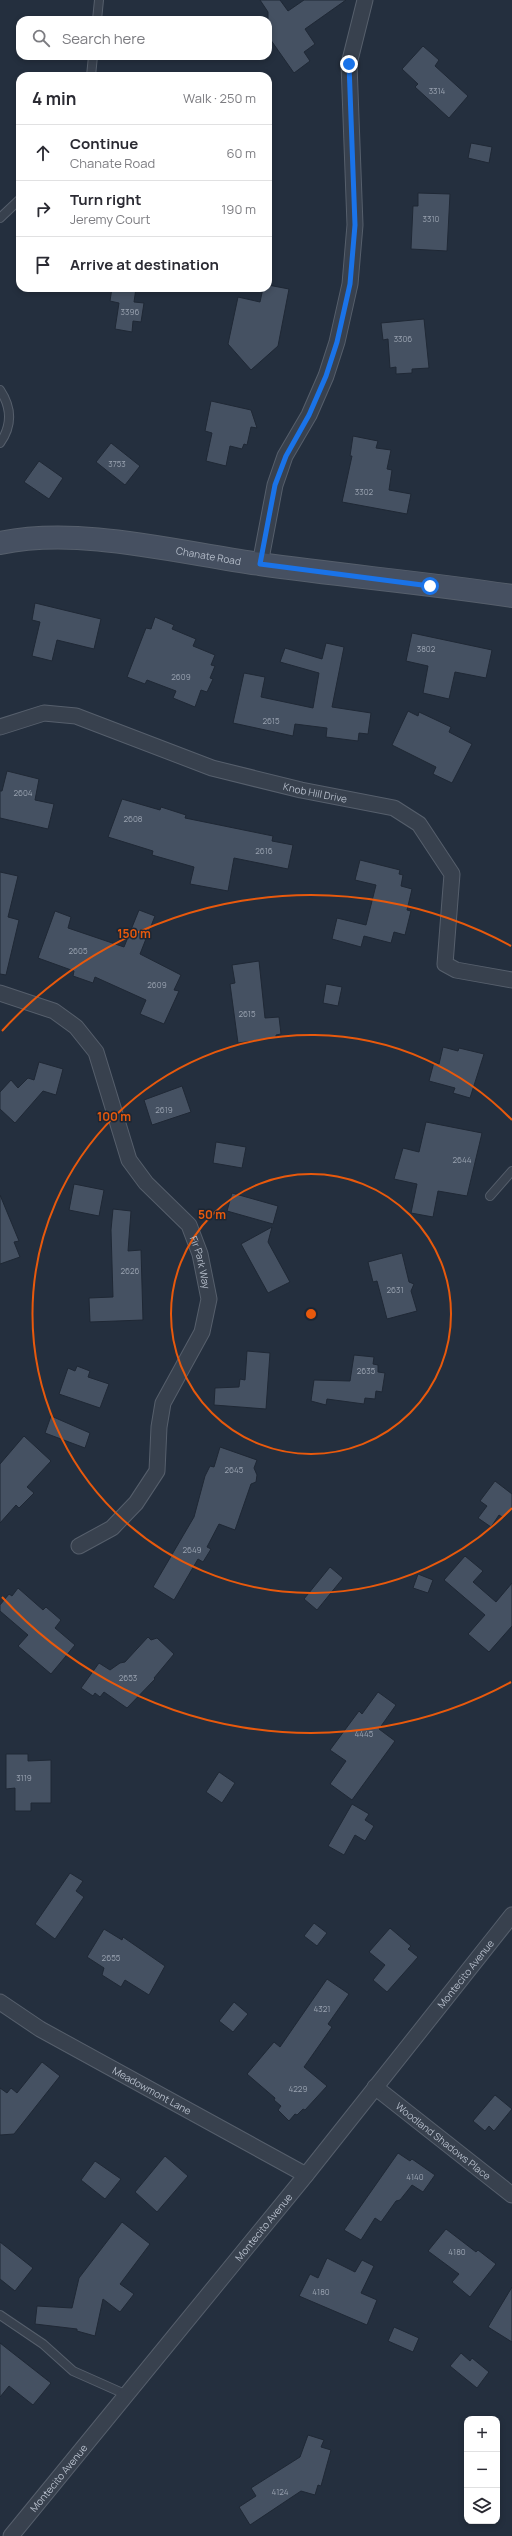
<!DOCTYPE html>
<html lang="en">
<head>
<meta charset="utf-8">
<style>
	:root { --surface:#fff; --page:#f2f2f3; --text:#2b2b33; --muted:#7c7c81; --line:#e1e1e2 }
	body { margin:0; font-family:Manrope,sans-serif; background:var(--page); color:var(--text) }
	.controls { position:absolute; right:12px; bottom:12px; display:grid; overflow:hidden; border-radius:8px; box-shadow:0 2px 6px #0003 }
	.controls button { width:36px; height:36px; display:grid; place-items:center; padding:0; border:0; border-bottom:1px solid var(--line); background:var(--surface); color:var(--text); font:20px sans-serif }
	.stop { position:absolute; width:12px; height:12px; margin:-9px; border:3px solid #1a73e8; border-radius:50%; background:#fff }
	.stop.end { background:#1a73e8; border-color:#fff; box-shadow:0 1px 4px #0008 }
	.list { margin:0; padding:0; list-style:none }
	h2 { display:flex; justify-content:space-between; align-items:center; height:52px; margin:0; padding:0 16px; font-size:17px }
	h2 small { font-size:13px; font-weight:400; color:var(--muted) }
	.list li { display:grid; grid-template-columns:26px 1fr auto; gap:12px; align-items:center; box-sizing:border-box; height:56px; padding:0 16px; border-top:1px solid var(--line) }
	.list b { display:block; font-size:15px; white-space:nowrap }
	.list p { margin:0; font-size:13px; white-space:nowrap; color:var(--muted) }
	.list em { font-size:13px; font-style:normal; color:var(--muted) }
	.icon { flex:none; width:22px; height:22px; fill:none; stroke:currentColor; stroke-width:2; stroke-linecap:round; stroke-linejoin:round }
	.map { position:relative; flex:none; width:512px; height:2536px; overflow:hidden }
	.search { position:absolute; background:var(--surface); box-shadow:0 2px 6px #0003; left:16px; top:16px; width:256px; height:44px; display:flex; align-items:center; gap:10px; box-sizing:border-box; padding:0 14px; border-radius:12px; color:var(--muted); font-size:15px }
	.panel { position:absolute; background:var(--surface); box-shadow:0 2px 6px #0003; left:16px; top:72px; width:256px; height:220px; border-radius:12px }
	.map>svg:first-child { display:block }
</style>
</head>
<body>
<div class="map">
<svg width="512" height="2536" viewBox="0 0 512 2536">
	<rect width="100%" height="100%" fill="#242f3e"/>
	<g fill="#455162" stroke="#1f2835">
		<polygon points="260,0 280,0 288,11 304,0 346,0 305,29 315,44 304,52 310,61 294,73 268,36 268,12"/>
		<polygon points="423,46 439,60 435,66 468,96 449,118 415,87 418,84 402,69"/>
		<polygon points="471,143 492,147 489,163 468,158"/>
		<polygon points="418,193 450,194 447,251 411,249 413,206 418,206"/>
		<polygon points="268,285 289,289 278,346 251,370 228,344 238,297 260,302 263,288 268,288"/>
		<polygon points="112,288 136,288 134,302 144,303 141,322 133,321 132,332 115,329 119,303 110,301"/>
		<polygon points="424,319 429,368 412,369 412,373 396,374 396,367 390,368 388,339 383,340 381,323"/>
		<polygon points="211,401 251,410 257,428 251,427 247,445 244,444 242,449 230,446 226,466 206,461 212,433 205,431"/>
		<polygon points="353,436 378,441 376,448 391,450 387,469 392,470 389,490 411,494 407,514 342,502 352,456 350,456"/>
		<polygon points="111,443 140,466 125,485 96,462"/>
		<polygon points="39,461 63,478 49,499 24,482"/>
		<polygon points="35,603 101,619 94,649 57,640 52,661 32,656 40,622 32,620"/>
		<polygon points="155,617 174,625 172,629 196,639 193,646 215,655 211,665 215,666 210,678 213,679 207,692 201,690 195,707 173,698 176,691 147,680 145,684 127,677 146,628 151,629"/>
		<polygon points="412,633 492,650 486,678 455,672 449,699 423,693 428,666 406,661"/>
		<polygon points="326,643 344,647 332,707 371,713 368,734 359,733 358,741 326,737 327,728 295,724 293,736 233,723 244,673 265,677 261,697 313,708 319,673 280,662 285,648 322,659"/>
		<polygon points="408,711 418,716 419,712 451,727 449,732 472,744 452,783 433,774 436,767 392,745"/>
		<polygon points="7,771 39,779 35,800 54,804 48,829 0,818 0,791 2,791"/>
		<polygon points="122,799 160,810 161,807 186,815 185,818 273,836 272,841 293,845 288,869 234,858 228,891 190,884 194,867 152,855 153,851 108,837"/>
		<polygon points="360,860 400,870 399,874 403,875 401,886 412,889 407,910 411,911 405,935 394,932 391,943 364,936 361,947 332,939 337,918 366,925 376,885 355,880"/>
		<polygon points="0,872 18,876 8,917 19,920 6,975 0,974"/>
		<polygon points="139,910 155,916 140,954 181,975 174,990 179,991 164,1024 140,1014 146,1000 95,977 93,983 73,976 74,971 38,958 55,911 71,917 68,928 124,947"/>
		<polygon points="259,961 265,1018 279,1017 281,1034 276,1035 276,1038 238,1043 230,984 235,983 232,965"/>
		<polygon points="326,984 342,987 338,1006 323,1003"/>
		<polygon points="443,1047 458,1051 459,1048 484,1054 470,1098 453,1093 455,1088 429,1081 434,1062 439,1064"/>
		<polygon points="39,1062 63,1069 56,1095 43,1091 15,1123 0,1109 0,1092 11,1080 18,1088 28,1078 34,1080"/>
		<polygon points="182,1086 191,1112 152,1125 144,1100"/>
		<polygon points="426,1122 482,1133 467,1196 438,1191 433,1217 411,1213 417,1184 394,1179 403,1148 419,1152"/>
		<polygon points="216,1142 246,1147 242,1168 213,1163"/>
		<polygon points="74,1184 104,1190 99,1216 69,1210"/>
		<polygon points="232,1193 278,1206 273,1224 227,1211"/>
		<polygon points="0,1195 19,1241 14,1242 20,1257 0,1264"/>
		<polygon points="113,1209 131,1211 128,1251 141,1250 143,1320 90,1322 89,1298 113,1297 111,1230"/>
		<polygon points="272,1227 268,1242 290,1282 268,1293 241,1244"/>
		<polygon points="402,1253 409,1282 414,1284 411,1291 417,1311 387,1319 377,1281 373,1282 368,1262"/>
		<polygon points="247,1351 270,1353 266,1409 214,1405 215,1388 239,1387 240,1379 245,1380"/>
		<polygon points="354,1355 374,1357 373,1364 378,1365 378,1372 385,1373 382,1392 376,1391 375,1399 365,1398 364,1404 327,1399 326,1405 311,1401 314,1380 350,1381"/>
		<polygon points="77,1366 90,1371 88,1377 109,1384 100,1408 59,1394 68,1368 75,1371"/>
		<polygon points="51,1416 90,1433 85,1448 45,1433"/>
		<polygon points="24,1436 51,1461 27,1487 34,1493 19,1508 16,1505 0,1523 0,1464"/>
		<polygon points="220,1447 257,1460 254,1468 257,1475 256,1482 251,1484 235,1530 219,1524 207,1547 211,1549 203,1562 198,1559 174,1600 153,1587 194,1517 205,1476 210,1466 214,1467"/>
		<polygon points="495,1481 512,1494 512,1507 504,1518 499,1515 491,1527 478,1518 487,1506 480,1501"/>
		<polygon points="465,1556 483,1571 473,1582 496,1602 512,1583 512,1626 489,1652 468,1634 485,1615 444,1580"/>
		<polygon points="330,1567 343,1578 317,1610 304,1599"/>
		<polygon points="418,1574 433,1580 428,1593 413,1588"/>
		<polygon points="18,1588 43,1610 46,1607 61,1620 55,1628 75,1645 51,1674 18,1646 28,1635 0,1611 0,1605 9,1594 12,1596"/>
		<polygon points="148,1637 151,1640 157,1638 174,1654 154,1678 155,1679 127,1708 104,1692 100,1697 95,1693 93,1696 81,1688 99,1663 110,1670 120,1663 125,1662"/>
		<polygon points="378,1692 396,1705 379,1729 395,1741 352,1800 330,1784 346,1761 330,1750 359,1711 362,1714"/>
		<polygon points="6,1754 28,1754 28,1761 51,1760 51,1803 31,1803 31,1811 15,1811 15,1788 6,1789"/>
		<polygon points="219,1772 235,1783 222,1803 206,1792"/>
		<polygon points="352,1804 369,1814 365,1820 374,1826 365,1841 355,1835 344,1855 328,1846"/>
		<polygon points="70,1873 83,1881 76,1891 84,1897 55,1939 35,1924"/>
		<polygon points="314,1923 327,1933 317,1946 304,1936"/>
		<polygon points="390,1928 411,1946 408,1949 418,1957 387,1992 373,1980 385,1965 369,1952"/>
		<polygon points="104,1929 122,1940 123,1937 165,1966 149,1995 125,1980 121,1987 102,1975 104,1968 87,1957"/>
		<polygon points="327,1979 349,1994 328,2024 332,2027 304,2067 327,2086 305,2110 303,2109 297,2115 295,2114 289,2121 278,2110 281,2106 274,2100 275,2098 247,2074 274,2042 280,2047"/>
		<polygon points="234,2002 248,2014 233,2032 219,2021"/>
		<polygon points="42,2062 60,2076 14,2134 0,2135 0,2088 7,2093 11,2088 17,2093"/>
		<polygon points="495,2095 512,2109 494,2131 489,2126 485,2131 473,2121"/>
		<polygon points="398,2153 410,2161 412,2159 435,2175 423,2192 412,2185 400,2200 396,2201 381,2222 375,2218 361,2240 344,2230"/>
		<polygon points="165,2156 188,2176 157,2212 135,2192"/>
		<polygon points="95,2161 121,2179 105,2199 81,2180"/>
		<polygon points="122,2222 150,2244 120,2284 134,2294 120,2312 103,2299 95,2336 77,2331 77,2329 35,2324 37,2306 72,2308 79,2278"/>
		<polygon points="446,2229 476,2252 478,2250 496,2264 470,2297 452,2282 459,2274 428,2251"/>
		<polygon points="0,2242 33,2268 15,2291 0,2279"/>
		<polygon points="327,2258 355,2272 362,2260 374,2266 361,2293 377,2300 367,2325 299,2296 310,2274 318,2278"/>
		<polygon points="512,2287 512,2342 488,2327"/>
		<polygon points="394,2327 419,2338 413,2352 388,2341"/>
		<polygon points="0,2343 51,2383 33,2405 9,2386 0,2397"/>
		<polygon points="461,2353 470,2361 472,2358 489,2372 477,2388 450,2366"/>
		<polygon points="308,2435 324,2440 321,2447 331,2450 321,2486 318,2485 315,2495 301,2491 250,2525 239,2507 256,2496 251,2488 300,2457"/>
	</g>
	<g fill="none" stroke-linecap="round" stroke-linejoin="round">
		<g stroke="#565f6c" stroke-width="10">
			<g id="lane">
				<polyline points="97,20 99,0"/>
				<polyline points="91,76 93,56"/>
				<polyline points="0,218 20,199"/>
				<path d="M0,390C12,408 12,426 0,443"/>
				<polyline points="490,1196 512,1171"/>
				<polyline points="0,2315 43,2344 73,2371 127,2395"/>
			</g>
		</g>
		<g stroke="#565f6c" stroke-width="17">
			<g id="street">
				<polyline points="260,564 275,485 285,456 309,415 326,376 337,342 350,284 355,225 349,64 365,0"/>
				<path id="s1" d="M0,727L44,713L76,716L212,768L301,790L394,808L419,824L452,874L445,964L456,970L512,980"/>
				<path id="s2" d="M0,993L54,1011L76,1027L96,1052L129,1160L146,1183L189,1225L200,1254L209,1299L202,1332L163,1403L159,1427L157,1471L136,1503L112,1528L79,1546"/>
				<path id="s3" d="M0,2002L40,2029L306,2175"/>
				<path id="s4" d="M375,2087L512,2195"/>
				<path id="s5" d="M11,2536L306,2175L512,1915"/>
			</g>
		</g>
		<g stroke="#565f6c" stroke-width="24">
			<g id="secondary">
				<path id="s6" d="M0,543C80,526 180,553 260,564C344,576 428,583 512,596"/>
			</g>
		</g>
		<use href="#lane" stroke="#38414e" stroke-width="8"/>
		<use href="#street" stroke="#38414e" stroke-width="15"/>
		<use href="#secondary" stroke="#465061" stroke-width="22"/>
	</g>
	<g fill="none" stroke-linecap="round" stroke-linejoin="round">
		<polyline stroke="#1a73e8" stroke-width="5" points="349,64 355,225 350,284 337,342 326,376 309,415 286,456 275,485 260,564 430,586"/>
	</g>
	<g fill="none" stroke="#e8590c" stroke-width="2">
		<circle cx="311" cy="1314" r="140"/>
		<path d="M512 1508A279 279 0 1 1 512 1120"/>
		<path d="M511 1682A419 419 0 0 1 2 1597M2 1031A419 419 0 0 1 511 946"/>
	</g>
	<g text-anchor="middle" stroke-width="3" stroke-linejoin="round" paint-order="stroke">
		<g font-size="8" fill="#98a1af">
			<text x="437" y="94">3314</text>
			<text x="431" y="222">3310</text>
			<text x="130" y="315">3396</text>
			<text x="403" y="342">3306</text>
			<text x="117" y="467">3753</text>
			<text x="364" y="495">3302</text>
			<text x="426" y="652">3802</text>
			<text x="181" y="680">2609</text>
			<text x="271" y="724">2615</text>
			<text x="23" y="796">2604</text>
			<text x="133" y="822">2608</text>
			<text x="264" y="854">2616</text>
			<text x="78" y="954">2605</text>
			<text x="157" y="988">2609</text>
			<text x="247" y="1017">2615</text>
			<text x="164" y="1113">2619</text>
			<text x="462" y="1163">2644</text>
			<text x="130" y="1274">2626</text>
			<text x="395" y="1293">2631</text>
			<text x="366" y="1374">2635</text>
			<text x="234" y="1473">2645</text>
			<text x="192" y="1553">2649</text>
			<text x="128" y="1681">2653</text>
			<text x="364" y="1737">4445</text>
			<text x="24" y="1781">3119</text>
			<text x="111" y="1961">2655</text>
			<text x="322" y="2012">4321</text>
			<text x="298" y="2092">4229</text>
			<text x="415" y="2180">4140</text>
			<text x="457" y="2255">4180</text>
			<text x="321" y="2295">4180</text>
			<text x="280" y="2495">4124</text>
		</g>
		<g font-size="10" fill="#b4bcc9" stroke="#1d2633">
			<text dy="4" stroke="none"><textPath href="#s6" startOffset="210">Chanate Road</textPath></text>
			<text dy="4" stroke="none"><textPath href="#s1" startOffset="330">Knob Hill Drive</textPath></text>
			<text dy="4" stroke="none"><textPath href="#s2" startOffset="357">Fir Park Way</textPath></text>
			<text dy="4" stroke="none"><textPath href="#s5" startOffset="723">Montecito Avenue</textPath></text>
			<text dy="4" stroke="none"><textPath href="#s3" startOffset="176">Meadowmont Lane</textPath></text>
			<text dy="4" stroke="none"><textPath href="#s4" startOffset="87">Woodland Shadows Place</textPath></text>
			<text dy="4" stroke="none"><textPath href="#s5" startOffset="399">Montecito Avenue</textPath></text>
			<text dy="4" stroke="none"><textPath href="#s5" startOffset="75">Montecito Avenue</textPath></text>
		</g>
	</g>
	<circle cx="311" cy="1314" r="6" fill="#e8590c" stroke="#1d2633" stroke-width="2"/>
	<g font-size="12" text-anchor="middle" font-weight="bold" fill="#e8590c" stroke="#1d2633" stroke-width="3" stroke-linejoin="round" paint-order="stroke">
		<text x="134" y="938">150 m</text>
		<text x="114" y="1121">100 m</text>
		<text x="212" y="1219">50 m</text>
	</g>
</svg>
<div class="controls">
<button>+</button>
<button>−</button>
<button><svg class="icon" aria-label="layers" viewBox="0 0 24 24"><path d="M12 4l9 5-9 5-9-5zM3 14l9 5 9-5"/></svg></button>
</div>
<div class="stop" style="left:430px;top:586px"></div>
<div class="stop end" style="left:349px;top:64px"></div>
<div class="search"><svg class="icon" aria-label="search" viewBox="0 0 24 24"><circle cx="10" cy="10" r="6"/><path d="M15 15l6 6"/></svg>Search here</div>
<section class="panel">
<h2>4 min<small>Walk · 250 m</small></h2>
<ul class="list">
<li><svg class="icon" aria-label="ahead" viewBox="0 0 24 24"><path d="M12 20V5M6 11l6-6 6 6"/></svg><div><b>Continue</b><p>Chanate Road</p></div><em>60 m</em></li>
<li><svg class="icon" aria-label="right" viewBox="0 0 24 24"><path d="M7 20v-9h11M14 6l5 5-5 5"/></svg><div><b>Turn right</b><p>Jeremy Court</p></div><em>190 m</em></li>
<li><svg class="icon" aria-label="arrive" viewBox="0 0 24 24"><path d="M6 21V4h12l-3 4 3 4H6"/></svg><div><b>Arrive at destination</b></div></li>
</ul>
</section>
</div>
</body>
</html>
